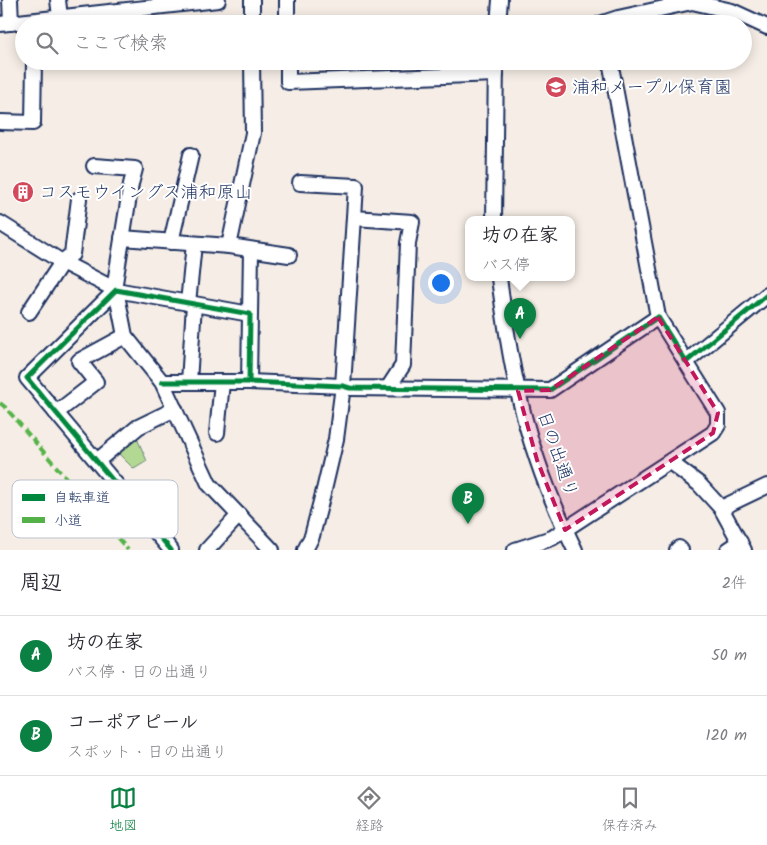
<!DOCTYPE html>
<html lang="ja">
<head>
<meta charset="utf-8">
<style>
	:root { --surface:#fff; --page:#f2f2f3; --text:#2b2b33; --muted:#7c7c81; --line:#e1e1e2; --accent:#0b8043 }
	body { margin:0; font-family:Kalam,"Klee One",sans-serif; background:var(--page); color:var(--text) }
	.you { position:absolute; left:440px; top:282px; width:18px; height:18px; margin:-12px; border:4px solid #fff; border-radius:50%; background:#1a73e8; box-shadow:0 0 0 8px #1a73e833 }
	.badge { display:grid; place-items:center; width:32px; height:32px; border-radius:50%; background:var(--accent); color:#fff; font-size:16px; font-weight:700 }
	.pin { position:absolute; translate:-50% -41px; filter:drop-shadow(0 1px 2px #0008) }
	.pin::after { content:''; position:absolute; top:26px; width:18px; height:15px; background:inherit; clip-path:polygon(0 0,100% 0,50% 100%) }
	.popup { position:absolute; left:465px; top:216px; width:110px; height:65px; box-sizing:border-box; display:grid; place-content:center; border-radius:10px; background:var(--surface); filter:drop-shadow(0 1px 4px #0005); font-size:16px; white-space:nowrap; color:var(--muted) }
	.popup b { font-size:19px; color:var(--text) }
	.popup::after { content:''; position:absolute; left:50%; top:100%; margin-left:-10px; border:10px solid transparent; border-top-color:var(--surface) }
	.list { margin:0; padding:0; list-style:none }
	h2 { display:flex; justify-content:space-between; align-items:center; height:65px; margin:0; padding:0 20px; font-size:21px }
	h2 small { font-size:16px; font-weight:400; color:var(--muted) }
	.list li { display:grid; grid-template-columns:32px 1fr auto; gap:15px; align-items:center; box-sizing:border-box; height:80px; padding:0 20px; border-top:1px solid var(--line) }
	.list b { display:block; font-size:19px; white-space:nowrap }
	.list p { margin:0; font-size:16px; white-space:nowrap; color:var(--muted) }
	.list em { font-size:16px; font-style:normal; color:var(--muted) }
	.icon { flex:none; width:28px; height:28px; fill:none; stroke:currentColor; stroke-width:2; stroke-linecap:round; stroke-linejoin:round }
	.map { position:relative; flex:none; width:767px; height:550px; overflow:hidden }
	.search { position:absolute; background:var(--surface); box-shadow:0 2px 12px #0003; left:15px; right:15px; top:15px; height:55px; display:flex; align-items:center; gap:12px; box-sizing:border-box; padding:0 18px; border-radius:28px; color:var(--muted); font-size:19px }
	.sheet { height:225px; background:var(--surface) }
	nav { display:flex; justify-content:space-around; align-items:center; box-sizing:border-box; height:70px; border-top:1px solid var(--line); background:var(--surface); font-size:14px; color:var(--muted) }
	nav a { display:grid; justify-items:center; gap:2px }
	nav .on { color:var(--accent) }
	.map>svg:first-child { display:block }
</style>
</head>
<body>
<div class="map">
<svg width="767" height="550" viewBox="0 0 767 550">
	<rect width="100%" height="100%" fill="#f6eee6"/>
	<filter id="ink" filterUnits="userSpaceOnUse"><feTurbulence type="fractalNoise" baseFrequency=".02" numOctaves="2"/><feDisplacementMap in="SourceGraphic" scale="10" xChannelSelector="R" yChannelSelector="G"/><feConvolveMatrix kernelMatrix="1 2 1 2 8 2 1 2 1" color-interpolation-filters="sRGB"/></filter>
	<g filter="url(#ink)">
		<polygon fill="#b3d893" stroke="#678478" points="136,436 147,461 134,469 117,452"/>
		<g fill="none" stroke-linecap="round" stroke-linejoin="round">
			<g stroke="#1b2f5e" stroke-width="18">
				<g id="minor">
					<polyline points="10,0 11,23"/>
					<polyline points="58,0 60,17"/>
					<polyline points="252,0 252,24"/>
					<polyline points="287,0 287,24"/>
					<polyline points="0,24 218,0"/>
					<polyline points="498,24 500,0"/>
					<polyline points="600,24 618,18 692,2 732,11 767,27"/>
					<polyline points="288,61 288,82 496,74"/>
					<polyline points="610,61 658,317"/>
					<polyline points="0,122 33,123 34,61"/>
					<polyline points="94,166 135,169 131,184 114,289"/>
					<polyline points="300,183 356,186 343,386 336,439 324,490 312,536 305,550"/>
					<polyline points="354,218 412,222 408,243 403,365 388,388"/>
					<polyline points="494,220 496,61"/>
					<polyline points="0,223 62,262 116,290 125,336 162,382 209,484 272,550"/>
					<polyline points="122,238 229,246 289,255"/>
					<polyline points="171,242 191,155"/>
					<polyline points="229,246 253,133 252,61"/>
					<path d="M499,278C507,339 517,403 538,462C548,492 561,521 575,550"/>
					<polyline points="188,303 194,244"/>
					<polyline points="29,312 62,262 72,254 79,199"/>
					<polyline points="250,314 251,250"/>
					<polyline points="162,382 249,382 343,386 350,388 550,390 658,317 686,362 767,295"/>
					<polyline points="189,382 194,304"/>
					<polyline points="56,413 96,382 79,361 125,336"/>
					<polyline points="217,433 222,382"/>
					<polyline points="97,461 138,427 175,409"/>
					<polyline points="670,462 699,484 721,508 767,486"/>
					<polyline points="721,508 744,550"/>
					<polyline points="171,550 27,378 116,290 250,314 249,382"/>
					<polyline points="207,550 239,515"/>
					<polyline points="515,550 552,538 713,433 718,425 718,413 686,362"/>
					<polyline points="677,550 679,548 681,550"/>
					<polyline points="728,550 740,542"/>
				</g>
			</g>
			<use href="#minor" stroke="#fff" stroke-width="14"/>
			<polyline stroke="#55b248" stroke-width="4" stroke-dasharray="8 4" stroke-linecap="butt" points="0,403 5,407 128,550"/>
			<g stroke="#fff" stroke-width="8">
				<g id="cycleway">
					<polyline points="162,382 249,382 343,386 350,388 550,390 658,317 686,362 767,295"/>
					<polyline points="171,550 27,378 116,290 250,314 249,382"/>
				</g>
			</g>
			<use href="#cycleway" stroke="#00873e" stroke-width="5"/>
		</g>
	</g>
	<path fill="#c2185b" fill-opacity="0.2" stroke="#c2185b" stroke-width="4" stroke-dasharray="10 6" stroke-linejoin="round" d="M658,317L718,413L713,433L565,530L537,460L518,391L550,390Z"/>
	<defs>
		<g id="school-disc" transform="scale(1.125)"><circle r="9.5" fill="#d1495b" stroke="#fff"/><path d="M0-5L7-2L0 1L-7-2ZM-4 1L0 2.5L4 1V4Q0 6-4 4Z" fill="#fff"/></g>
		<g id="building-disc" transform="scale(1.125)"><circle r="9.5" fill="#d1495b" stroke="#fff"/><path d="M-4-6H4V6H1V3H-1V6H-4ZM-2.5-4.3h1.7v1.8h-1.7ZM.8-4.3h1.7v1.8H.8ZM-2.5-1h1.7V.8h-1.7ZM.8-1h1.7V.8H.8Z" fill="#fff"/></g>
	</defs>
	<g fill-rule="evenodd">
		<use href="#school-disc" x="556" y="87"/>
		<use href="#building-disc" x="23" y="192"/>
	</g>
	<g text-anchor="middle" stroke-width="4" stroke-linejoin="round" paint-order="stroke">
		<g font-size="18" fill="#1b2f5e" stroke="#fff" text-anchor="start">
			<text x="572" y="93">浦和メープル保育園</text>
			<text x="39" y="198">コスモウイングス浦和原山</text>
		</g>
		<g font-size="18" fill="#1b2f5e" stroke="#fff">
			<text transform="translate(558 454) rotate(71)" y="6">日の出通り</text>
		</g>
	</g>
	<rect x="12" y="480" width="166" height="58" rx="8" fill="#fff" stroke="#bbc1cf" stroke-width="1"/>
	<rect x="22" y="494" width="23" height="7" fill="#00873e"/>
	<rect x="22" y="517" width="23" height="6" fill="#55b248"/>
	<g font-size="14" fill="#1b2f5e">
		<text x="54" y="502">自転車道</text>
		<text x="54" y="525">小道</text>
	</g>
</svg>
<div class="you"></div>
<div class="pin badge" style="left:520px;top:339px">A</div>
<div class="popup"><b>坊の在家</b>バス停</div>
<div class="pin badge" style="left:468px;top:524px">B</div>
<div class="search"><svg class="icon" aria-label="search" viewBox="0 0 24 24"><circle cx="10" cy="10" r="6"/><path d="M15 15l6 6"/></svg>ここで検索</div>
</div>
<section class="sheet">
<h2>周辺<small>2件</small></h2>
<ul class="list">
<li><span class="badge">A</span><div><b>坊の在家</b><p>バス停 · 日の出通り</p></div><em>50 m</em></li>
<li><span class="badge">B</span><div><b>コーポアピール</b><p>スポット · 日の出通り</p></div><em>120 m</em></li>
</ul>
</section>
<nav>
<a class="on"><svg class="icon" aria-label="map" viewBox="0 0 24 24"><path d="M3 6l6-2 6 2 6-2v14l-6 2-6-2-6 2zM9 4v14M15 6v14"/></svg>地図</a>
<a><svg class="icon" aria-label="directions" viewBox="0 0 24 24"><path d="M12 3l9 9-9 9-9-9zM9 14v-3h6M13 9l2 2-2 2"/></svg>経路</a>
<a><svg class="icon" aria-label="saved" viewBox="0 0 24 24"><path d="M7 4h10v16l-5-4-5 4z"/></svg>保存済み</a>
</nav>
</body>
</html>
